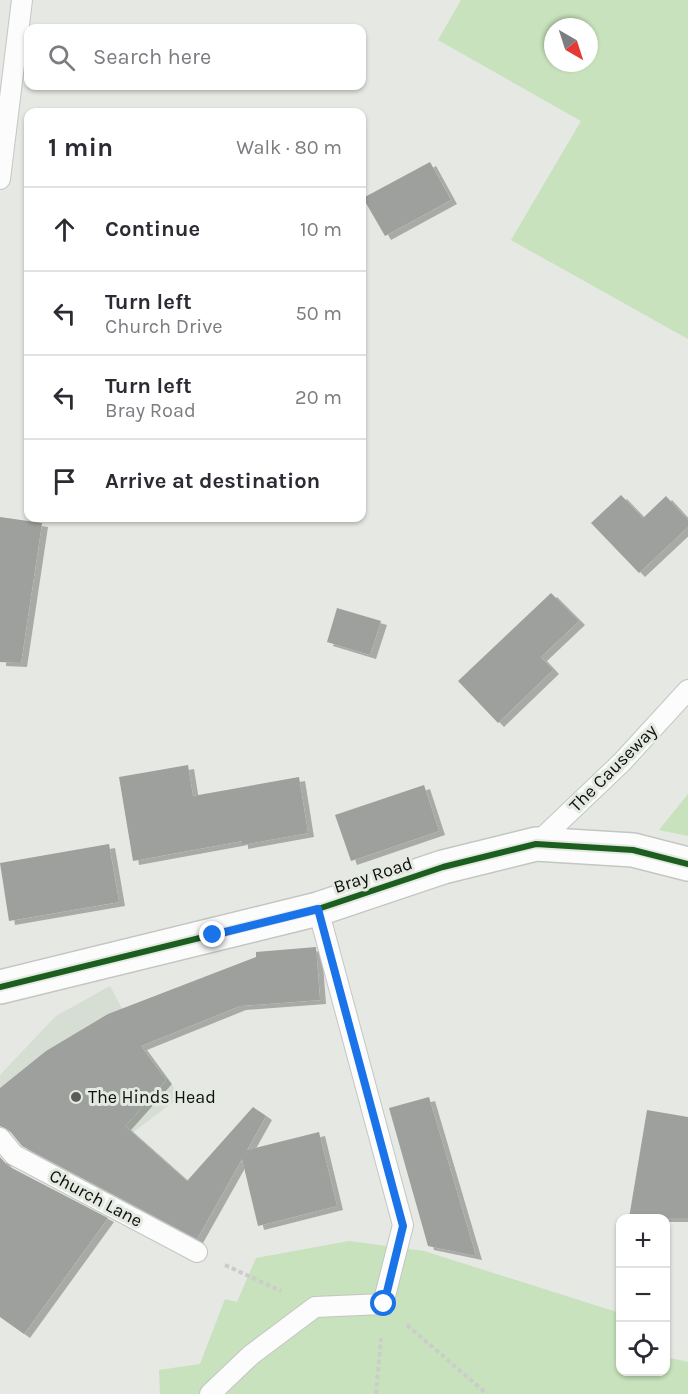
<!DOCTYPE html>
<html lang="en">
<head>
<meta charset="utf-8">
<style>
	:root { --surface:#fff; --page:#f2f2f3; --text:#2b2b33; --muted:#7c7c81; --line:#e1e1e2 }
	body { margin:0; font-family:Karla,sans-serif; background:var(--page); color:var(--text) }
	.controls { position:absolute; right:18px; bottom:18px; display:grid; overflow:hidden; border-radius:12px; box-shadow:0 2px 4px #0004 }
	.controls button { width:54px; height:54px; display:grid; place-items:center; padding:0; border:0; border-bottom:2px solid var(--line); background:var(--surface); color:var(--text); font:30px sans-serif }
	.compass { position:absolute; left:544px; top:18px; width:54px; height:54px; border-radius:50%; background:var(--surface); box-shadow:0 2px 4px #0004; rotate:141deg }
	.stop { position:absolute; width:18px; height:18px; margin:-14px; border:4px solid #1a73e8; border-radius:50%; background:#fff }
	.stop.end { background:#1a73e8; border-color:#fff; box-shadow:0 2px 6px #0008 }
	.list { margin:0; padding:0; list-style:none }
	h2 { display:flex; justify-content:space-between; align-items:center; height:78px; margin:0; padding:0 24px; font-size:26px }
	h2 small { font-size:20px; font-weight:400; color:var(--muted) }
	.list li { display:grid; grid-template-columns:39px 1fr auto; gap:18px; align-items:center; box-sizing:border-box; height:84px; padding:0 24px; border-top:2px solid var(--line) }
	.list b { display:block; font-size:22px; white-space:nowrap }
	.list p { margin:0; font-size:20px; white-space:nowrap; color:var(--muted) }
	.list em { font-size:20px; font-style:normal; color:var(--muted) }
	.icon { flex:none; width:33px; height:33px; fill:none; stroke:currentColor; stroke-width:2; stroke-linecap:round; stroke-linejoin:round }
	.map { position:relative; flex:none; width:688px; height:1394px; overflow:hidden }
	.search { position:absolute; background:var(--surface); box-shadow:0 2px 4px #0004; left:24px; top:24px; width:342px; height:66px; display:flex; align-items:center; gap:15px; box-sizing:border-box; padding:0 21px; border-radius:12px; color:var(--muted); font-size:22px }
	.panel { position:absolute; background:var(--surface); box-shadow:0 2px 4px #0004; left:24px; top:108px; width:342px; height:414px; border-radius:12px }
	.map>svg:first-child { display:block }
</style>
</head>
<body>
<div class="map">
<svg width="688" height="1394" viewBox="0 0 688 1394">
	<defs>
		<filter id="shadow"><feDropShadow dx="6" dy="4" stdDeviation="0" flood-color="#0004"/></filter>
	</defs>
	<rect width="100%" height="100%" fill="#e5e8e3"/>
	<polygon fill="#d6ddd3" points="110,986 146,1054 181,1096 128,1136 0,1105 0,1075 56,1016"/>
	<g fill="#c7e2bc" fill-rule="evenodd">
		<path d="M461,0H688V339L511,240L581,121L438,40ZM553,27H589V63H553Z"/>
		<polygon points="688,794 688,836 659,830"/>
		<polygon points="349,1241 424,1251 620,1313 620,1372 666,1372 666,1357 688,1362 688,1394 160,1394 159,1370 200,1364 225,1299 237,1302 256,1258"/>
	</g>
	<g fill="#9ea09d" filter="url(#shadow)">
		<polygon points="430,162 451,200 385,236 363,198"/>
		<polygon points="621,495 643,518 666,496 688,520 688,527 639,573 591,523"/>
		<polygon points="0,517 42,523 21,663 0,662"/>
		<polygon points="551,593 579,621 541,657 553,670 498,723 458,681"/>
		<polygon points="337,608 381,621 370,655 327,642"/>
		<polygon points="188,765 193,796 299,777 308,833 242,845 242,841 133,861 119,777"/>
		<polygon points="424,785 439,831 351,861 335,815"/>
		<polygon points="109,844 119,902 9,921 0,863"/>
		<polygon points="316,947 320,1000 240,1006 141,1046 166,1080 125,1126 187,1181 253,1107 266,1116 247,1150 319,1132 337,1206 258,1226 242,1159 197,1239 22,1146 9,1130 0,1126 0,1088 46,1051 108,1014 256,957 256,952"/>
		<polygon points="429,1097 476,1256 428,1246 389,1108"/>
		<polygon points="647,1110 688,1117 688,1218 629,1218"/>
		<polygon points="0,1157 8,1166 108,1218 24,1334 0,1317"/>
	</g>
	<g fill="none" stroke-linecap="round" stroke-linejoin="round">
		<g stroke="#c4c6c3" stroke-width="22">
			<g id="service">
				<polyline points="0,179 22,0"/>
				<polyline points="536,844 622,762 688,690"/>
				<polyline points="0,1138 14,1155 197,1252"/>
				<polyline points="210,1394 251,1355 315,1307 383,1304 403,1225 318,909"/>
			</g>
		</g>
		<g stroke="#c4c6c3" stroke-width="36">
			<polyline id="secondary" points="0,987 318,909 443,867 536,844 633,850 688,864"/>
		</g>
		<g stroke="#cccdcb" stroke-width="4" stroke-dasharray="4.5 3" stroke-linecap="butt">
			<polyline points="225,1265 281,1291"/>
			<polyline points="407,1325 487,1394"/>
			<polyline points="376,1394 381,1338"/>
		</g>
		<use href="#service" stroke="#fbfcfb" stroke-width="20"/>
		<use href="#secondary" stroke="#fbfcfb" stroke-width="33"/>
		<g stroke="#e4eae1" stroke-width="10">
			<polyline id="cycleway" points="0,987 318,909 443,867 536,844 633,850 688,864"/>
		</g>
		<use href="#cycleway" stroke="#1b5e20" stroke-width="6"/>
	</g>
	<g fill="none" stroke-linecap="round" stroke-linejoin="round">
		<polyline stroke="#1a73e8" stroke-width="8" points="213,935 318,909 403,1226 384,1304"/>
	</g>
	<circle fill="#595c58" stroke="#e4eae1" stroke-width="2" cx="76" cy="1097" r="6"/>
	<g text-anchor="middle" stroke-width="6" stroke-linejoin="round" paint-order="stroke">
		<g font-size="18" fill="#0e100d" stroke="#e4eae1">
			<text transform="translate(613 768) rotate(-45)" y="6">The Causeway</text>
			<text transform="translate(373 875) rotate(-18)" y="6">Bray Road</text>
			<text transform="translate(96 1198) rotate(28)" y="6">Church Lane</text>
		</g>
		<g font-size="18" fill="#0e100d" stroke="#e4eae1" text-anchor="start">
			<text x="88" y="1103">The Hinds Head</text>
		</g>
	</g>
</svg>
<div class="controls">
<button>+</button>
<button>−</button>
<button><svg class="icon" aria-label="locate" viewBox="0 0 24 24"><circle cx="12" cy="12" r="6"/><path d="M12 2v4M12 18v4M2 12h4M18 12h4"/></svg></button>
</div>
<svg class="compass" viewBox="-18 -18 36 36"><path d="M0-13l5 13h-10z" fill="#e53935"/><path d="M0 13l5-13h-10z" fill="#7c7c81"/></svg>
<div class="stop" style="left:384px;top:1304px"></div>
<div class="stop end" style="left:213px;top:935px"></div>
<div class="search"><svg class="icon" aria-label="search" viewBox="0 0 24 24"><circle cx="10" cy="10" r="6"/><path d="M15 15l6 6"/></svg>Search here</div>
<section class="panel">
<h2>1 min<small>Walk · 80 m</small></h2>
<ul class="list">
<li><svg class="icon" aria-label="ahead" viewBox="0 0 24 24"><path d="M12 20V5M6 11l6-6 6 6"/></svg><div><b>Continue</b></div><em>10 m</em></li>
<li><svg class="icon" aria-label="left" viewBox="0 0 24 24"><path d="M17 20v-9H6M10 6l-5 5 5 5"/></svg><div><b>Turn left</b><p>Church Drive</p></div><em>50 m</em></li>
<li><svg class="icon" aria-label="left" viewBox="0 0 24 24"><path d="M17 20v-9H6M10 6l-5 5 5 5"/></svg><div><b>Turn left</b><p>Bray Road</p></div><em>20 m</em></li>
<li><svg class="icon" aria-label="arrive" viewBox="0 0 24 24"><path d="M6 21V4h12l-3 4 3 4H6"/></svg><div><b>Arrive at destination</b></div></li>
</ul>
</section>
</div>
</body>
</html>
